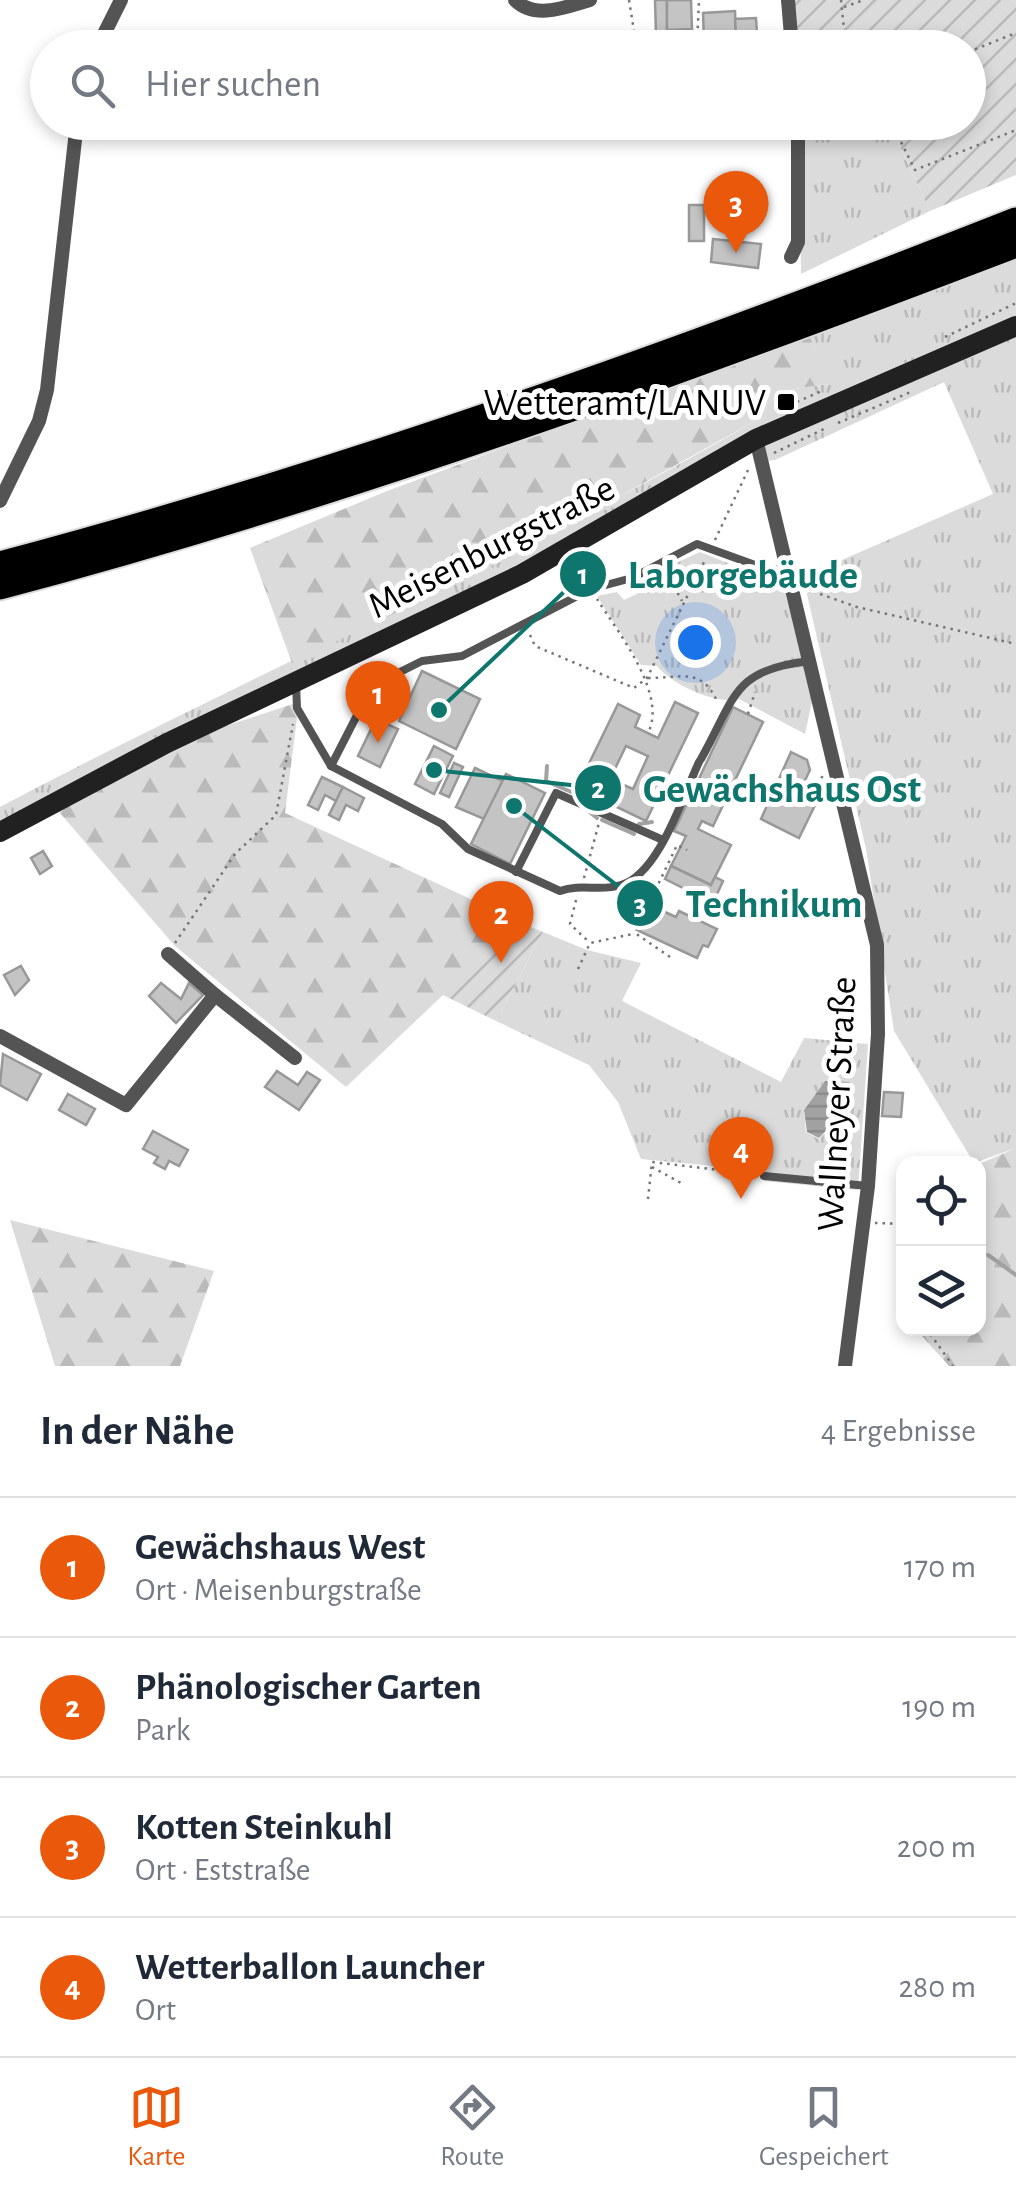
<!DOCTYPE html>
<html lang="de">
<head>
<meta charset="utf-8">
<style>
	:root { --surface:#fff; --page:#f6f6f7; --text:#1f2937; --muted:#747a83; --line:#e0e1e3; --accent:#ea580c }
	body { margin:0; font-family:"Alegreya Sans",sans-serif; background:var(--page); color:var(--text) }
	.controls { position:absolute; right:30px; bottom:30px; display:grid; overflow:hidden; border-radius:20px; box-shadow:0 5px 15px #0003 }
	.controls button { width:90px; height:90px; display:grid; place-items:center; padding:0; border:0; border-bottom:2px solid var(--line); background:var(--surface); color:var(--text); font:50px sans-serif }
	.you { position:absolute; left:695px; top:642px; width:35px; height:35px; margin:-25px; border:8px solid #fff; border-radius:50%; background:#1a73e8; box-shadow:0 0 0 15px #1a73e833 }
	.badge { display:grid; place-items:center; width:65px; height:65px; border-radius:50%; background:var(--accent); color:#fff; font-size:32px; font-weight:700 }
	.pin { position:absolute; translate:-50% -82px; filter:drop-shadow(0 2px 5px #0008) }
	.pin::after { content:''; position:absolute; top:52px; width:35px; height:30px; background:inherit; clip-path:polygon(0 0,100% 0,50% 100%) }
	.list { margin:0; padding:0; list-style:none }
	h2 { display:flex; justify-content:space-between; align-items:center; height:130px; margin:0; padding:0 40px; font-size:42px }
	h2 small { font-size:32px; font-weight:400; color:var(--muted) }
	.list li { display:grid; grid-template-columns:65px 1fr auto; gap:30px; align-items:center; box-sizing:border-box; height:140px; padding:0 40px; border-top:2px solid var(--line) }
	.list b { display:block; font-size:38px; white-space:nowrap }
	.list p { margin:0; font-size:32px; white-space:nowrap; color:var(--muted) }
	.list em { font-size:32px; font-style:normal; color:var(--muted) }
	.icon { flex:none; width:55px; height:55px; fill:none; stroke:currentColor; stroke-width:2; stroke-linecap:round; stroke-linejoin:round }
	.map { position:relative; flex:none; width:1016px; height:1366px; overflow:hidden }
	.search { position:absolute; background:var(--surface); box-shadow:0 5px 15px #0003; left:30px; right:30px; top:30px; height:110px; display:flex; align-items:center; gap:25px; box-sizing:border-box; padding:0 35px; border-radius:55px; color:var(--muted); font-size:38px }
	.sheet { height:690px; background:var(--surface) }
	nav { display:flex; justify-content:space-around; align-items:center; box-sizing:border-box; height:140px; border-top:2px solid var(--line); background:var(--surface); font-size:28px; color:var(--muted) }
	nav a { display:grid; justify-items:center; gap:5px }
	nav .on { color:var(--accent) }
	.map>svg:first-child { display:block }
</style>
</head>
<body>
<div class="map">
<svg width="1016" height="1366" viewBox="0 0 1016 1366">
	<defs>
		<pattern id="grass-tufts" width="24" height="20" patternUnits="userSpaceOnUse" patternTransform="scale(2.5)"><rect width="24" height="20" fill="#dbdbdb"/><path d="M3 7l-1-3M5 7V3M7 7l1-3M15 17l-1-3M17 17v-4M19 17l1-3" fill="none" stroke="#bababa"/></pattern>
		<pattern id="forest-firs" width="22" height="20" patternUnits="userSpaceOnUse" patternTransform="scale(2.5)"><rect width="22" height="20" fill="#dbdbdb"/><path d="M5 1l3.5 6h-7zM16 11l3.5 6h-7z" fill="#bababa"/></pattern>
		<pattern id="garden-furrows" width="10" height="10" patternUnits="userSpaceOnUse" patternTransform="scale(2.5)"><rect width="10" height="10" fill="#dbdbdb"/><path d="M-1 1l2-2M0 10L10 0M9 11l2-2" fill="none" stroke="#bababa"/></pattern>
		<pattern id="water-rules" width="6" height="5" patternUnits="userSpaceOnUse" patternTransform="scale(2.5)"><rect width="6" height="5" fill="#a2a2a2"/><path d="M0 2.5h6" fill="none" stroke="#8a8a8a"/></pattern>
	</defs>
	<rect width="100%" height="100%" fill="#fff"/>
	<g fill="url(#grass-tufts)" fill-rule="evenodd">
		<polygon points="850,123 889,123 930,211 801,274 799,133"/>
		<path d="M1016,256V1148L974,1163L894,1031L866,849L803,577L993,494L944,382L775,460L767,461L757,438L613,523L0,831V807C251,674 509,565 755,421C773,389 795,388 830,384L809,335Z"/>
		<path d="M700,552L783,585L814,692L805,734L739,699C716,705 672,685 657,666L641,665L597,596L617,592L624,600L680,573L676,563Z"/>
		<path d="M543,932L587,950L641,963L622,1001L781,1082L804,1038L868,1044L858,1190L764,1181V1171L641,1159L618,1102L589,1065L496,1021ZM825,1081L851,1083L842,1116L819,1139L806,1132L804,1110Z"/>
	</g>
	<g fill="url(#forest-firs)">
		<path d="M809,335L831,384C796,388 774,388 755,421L516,554L292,663L250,548L387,491Z"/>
		<polygon points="299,702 285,813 520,922 346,1087 175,946 53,805 168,745"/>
		<polygon points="1016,1148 1016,1366 949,1366 922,1336 922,1329 978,1328 979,1164"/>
		<polygon points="10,1220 214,1271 180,1366 55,1366"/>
	</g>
	<g fill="url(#garden-furrows)">
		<polygon points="788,0 1016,0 1016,175 930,211 889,123 968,122 968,48 793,47"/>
		<polygon points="521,923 543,932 496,1021 441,994"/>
	</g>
	<polygon fill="url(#water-rules)" points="825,1081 850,1082 841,1115 819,1138 807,1132 804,1110"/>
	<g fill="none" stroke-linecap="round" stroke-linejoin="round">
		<g stroke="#a2a2a2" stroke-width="4">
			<polyline points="547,766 546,781 585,798"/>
			<polyline points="582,806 597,818"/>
			<polyline points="602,820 634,834"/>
			<polyline points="639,824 652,822"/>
			<polyline points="988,1255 1016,1275"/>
		</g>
	</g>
	<g fill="#c4c4c4" stroke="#989898" stroke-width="2.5" fill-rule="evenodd">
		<polygon points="655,0 667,0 667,34 656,35"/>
		<polygon points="667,0 691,0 692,29 667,30"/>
		<polygon points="735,11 736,37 704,41 703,13"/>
		<polygon points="756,18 757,33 736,35 735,19"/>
		<rect x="689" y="205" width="15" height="36"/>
		<polygon points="713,239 761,244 758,268 711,262"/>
		<polygon points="422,671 480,699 456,749 399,721"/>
		<path d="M675,702L698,713L646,821L577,788L618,704L640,715L635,727L658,738ZM626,746L648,756L633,789L610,779Z"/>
		<polygon points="733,707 763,722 713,826 702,821 698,829 731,845 711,885 671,866 686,836 674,831"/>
		<polygon points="376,719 398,729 380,767 358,756"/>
		<polygon points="434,746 453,756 434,794 415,784"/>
		<polygon points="791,752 807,760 810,770 799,793 817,801 799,838 761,819"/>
		<polygon points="454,763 463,767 449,797 440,793"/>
		<polygon points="475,768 503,781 484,819 456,807"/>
		<polygon points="506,774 545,793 510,864 471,844"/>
		<polygon points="322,777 343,787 336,801 325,795 318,810 308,805"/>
		<polygon points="343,787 364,798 358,811 346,805 339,820 329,815"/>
		<polygon points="43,851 52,866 40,874 31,858"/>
		<polygon points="671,866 711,885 715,877 723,881 713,903 665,879"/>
		<polygon points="656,908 676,917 679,911 717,929 708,947 703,945 697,958 639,931"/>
		<polygon points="21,966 29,980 15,995 4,975"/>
		<polygon points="161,983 181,999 189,983 203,995 176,1023 149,996"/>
		<polygon points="3,1054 41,1074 27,1100 0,1085"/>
		<polygon points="277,1071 298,1085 307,1072 320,1080 299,1110 265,1087"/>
		<polygon points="884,1092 903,1093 901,1117 882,1116"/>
		<polygon points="68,1094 95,1109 86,1125 59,1110"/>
		<polygon points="153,1131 188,1150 179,1166 169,1161 165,1169 154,1163 158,1157 143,1149"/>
	</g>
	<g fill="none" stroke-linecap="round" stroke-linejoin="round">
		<g stroke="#dbdbdb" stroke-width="29">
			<g id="motorway">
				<path d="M0,564C346,472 683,351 1016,220"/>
				<path d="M0,587C347,495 681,373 1016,245"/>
			</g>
		</g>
		<g stroke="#767676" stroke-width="2.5" stroke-dasharray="2.5 5" stroke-linecap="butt">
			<polyline points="629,0 635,37 645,48"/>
			<polyline points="841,0 846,48"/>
			<polyline points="844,7 864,0"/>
			<polyline points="654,48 697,45 699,0"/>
			<polyline points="968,52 1016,33"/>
			<polyline points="891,122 915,170 1016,130"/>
			<polyline points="945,337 1016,303"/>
			<polyline points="790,405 824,390"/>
			<polyline points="838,423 913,391"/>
			<polyline points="774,453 826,428"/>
			<polyline points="715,540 748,470"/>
			<polyline points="667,573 682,601"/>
			<polyline points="806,589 857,607 1016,644"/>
			<path d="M597,599C617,631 668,694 648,733"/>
			<polyline points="530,635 535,646 634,688 647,678 705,560"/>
			<path d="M648,678C682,678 701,667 717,701"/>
			<polyline points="748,714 755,692"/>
			<polyline points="809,797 824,774"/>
			<polyline points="584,878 599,823"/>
			<polyline points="576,900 570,924 590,943"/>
			<polyline points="175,943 235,854 276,815 293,724"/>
			<polyline points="670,957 635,933 677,845 687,850"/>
			<polyline points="578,969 590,943 633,934"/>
			<polyline points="652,1167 681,1183"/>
			<polyline points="648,1199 652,1162 753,1174"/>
			<polyline points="875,1223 904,1224"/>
			<polyline points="926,1328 953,1366"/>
		</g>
		<g stroke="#545454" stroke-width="8">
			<polyline points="798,126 816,122"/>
			<polyline points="296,684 297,708 331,766"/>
			<path d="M701,759C736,697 732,669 811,661"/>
			<path d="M699,762C683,796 659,874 621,885C601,892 581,883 560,891L468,849L442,824L331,766L371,688L382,681L422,661L462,656L591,589L632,578L697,544L769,570L788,569"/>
			<polyline points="516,872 556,793 663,840"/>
			<polyline points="764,1176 868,1186"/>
		</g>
		<g stroke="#545454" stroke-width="14">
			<path d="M515,0C535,20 566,7 590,0"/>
			<polyline points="788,0 792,48"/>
			<polyline points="97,48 121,0"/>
			<polyline points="791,257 798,242 798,122"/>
			<polyline points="756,439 877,945 878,1034 868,1186 845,1366"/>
			<polyline points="0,501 39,421 47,390 77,122"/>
			<polyline points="215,995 295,1058"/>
			<polyline points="0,1036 126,1105 215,995 168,954"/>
		</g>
		<polyline stroke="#212121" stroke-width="20" points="0,832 167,743 522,574 756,439 1016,326"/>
		<use href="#motorway" stroke="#000" stroke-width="25"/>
	</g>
	<rect fill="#000" stroke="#fff" stroke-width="4" x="776" y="392" width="20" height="20" rx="5"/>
	<g text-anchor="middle" stroke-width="10" stroke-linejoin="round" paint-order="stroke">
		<g font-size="38" fill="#000" stroke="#fff" text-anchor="end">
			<text x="766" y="415">Wetteramt/LANUV</text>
		</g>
		<g font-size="38" fill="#000" stroke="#fff">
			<text transform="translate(491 546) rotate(-27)" y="13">Meisenburgstraße</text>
			<text transform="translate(836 1104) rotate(-87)" y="13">Wallneyer Straße</text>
		</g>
	</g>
	<path fill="none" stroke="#0f766e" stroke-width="4" d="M439 710L583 574M434 770L598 788M514 806L640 903"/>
	<g fill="#0f766e" stroke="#fff" stroke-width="4">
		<circle cx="439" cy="710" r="10"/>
		<circle cx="434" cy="770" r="10"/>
		<circle cx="514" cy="806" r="10"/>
		<circle cx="583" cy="574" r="25"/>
		<circle cx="598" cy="788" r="25"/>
		<circle cx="640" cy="903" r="25"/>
	</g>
	<g font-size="30" text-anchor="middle" font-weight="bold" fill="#fff">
		<text x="583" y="584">1</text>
		<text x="598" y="798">2</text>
		<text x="640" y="914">3</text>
	</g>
	<g font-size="40" text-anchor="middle" font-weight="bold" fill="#0f766e" stroke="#fff" stroke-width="10" stroke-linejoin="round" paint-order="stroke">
		<text x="743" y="588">Laborgebäude</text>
		<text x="782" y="802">Gewächshaus Ost</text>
		<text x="774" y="917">Technikum</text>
	</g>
</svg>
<div class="controls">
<button><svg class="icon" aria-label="locate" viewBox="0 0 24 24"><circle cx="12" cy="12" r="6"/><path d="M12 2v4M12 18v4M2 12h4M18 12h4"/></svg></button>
<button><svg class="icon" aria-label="layers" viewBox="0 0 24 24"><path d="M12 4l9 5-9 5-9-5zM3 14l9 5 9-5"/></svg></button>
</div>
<div class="you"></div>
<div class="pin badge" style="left:378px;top:743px">1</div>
<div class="pin badge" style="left:501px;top:963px">2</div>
<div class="pin badge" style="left:736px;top:253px">3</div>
<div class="pin badge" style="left:741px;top:1199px">4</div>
<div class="search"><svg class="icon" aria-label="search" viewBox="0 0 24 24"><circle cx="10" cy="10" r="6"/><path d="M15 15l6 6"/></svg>Hier suchen</div>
</div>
<section class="sheet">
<h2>In der Nähe<small>4 Ergebnisse</small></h2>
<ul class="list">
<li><span class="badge">1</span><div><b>Gewächshaus West</b><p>Ort · Meisenburgstraße</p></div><em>170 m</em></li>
<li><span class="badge">2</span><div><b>Phänologischer Garten</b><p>Park</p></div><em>190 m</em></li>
<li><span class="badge">3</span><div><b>Kotten Steinkuhl</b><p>Ort · Eststraße</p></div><em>200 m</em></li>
<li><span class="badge">4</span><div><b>Wetterballon Launcher</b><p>Ort</p></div><em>280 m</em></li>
</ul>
</section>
<nav>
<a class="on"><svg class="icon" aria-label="map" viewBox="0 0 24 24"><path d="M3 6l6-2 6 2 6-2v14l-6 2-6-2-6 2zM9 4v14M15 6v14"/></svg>Karte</a>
<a><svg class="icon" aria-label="directions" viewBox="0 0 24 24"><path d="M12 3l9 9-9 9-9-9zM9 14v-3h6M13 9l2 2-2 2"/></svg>Route</a>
<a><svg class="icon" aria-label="saved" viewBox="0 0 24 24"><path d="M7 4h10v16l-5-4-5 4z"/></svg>Gespeichert</a>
</nav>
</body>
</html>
